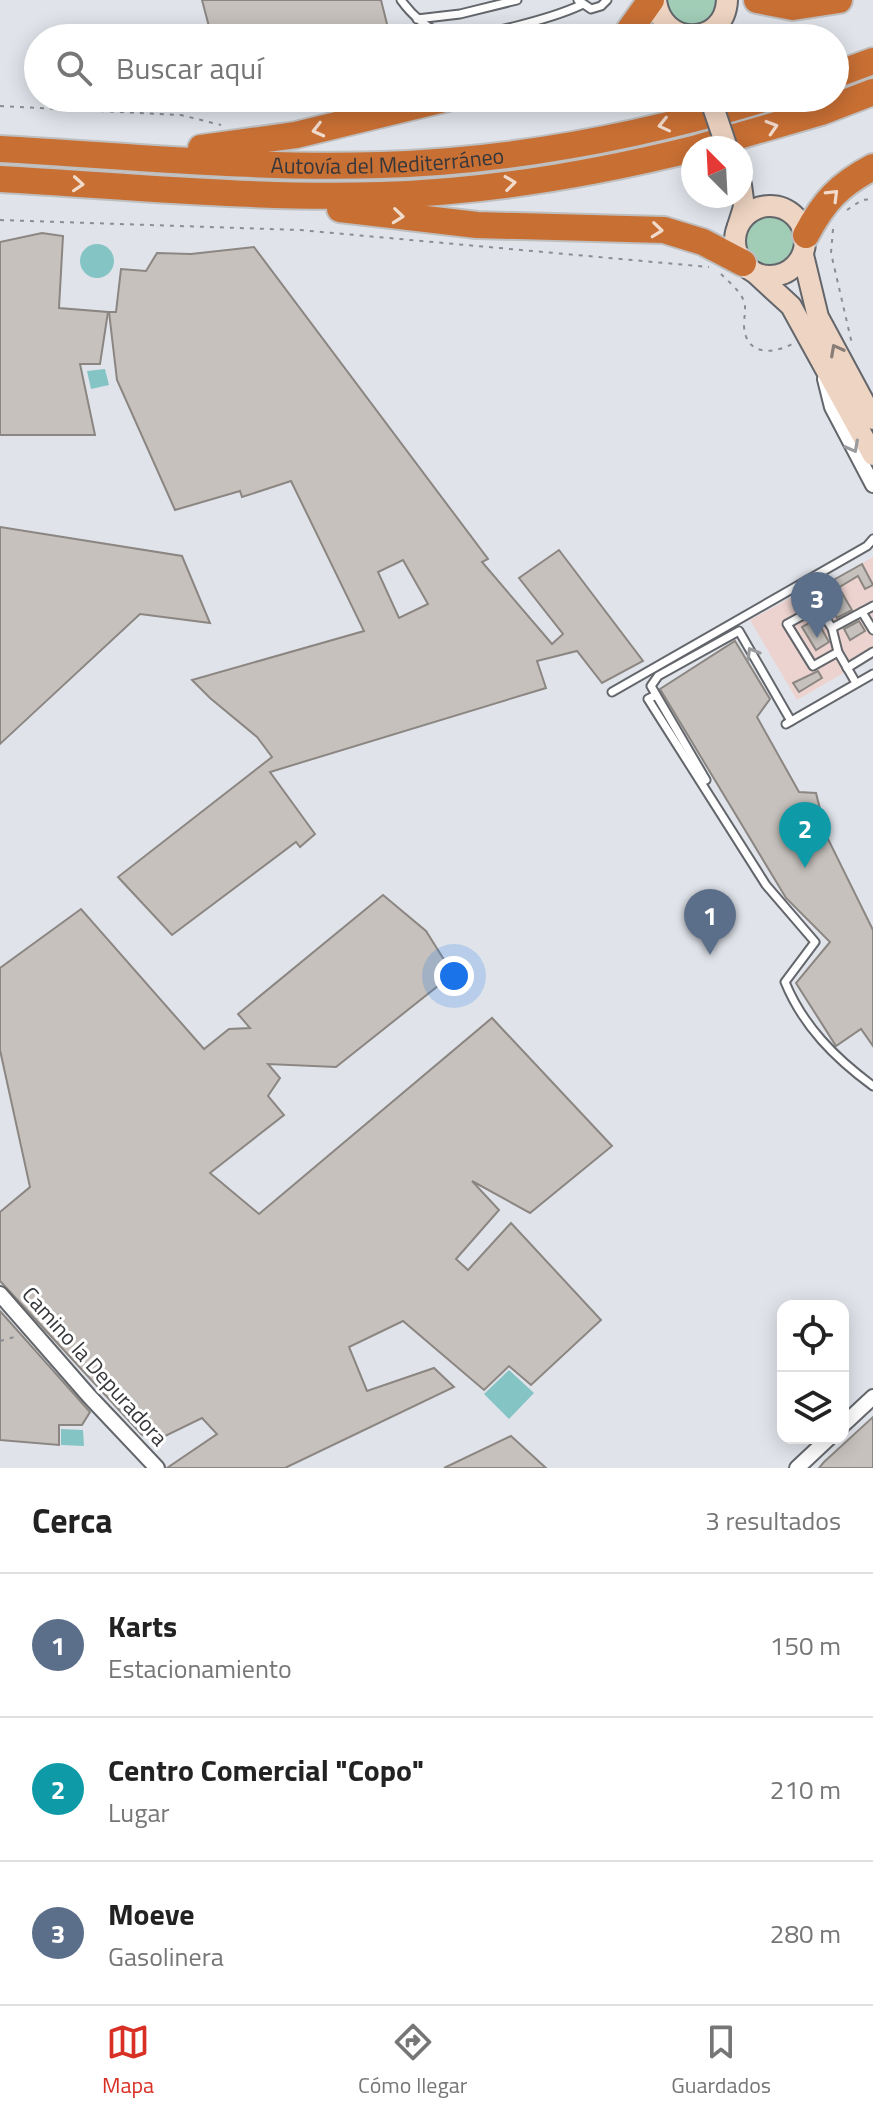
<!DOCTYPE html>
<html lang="es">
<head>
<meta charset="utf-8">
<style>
	:root { --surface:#fff; --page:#f2f2f2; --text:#222; --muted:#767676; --line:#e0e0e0; --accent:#d93025 }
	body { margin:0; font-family:"Titillium Web",sans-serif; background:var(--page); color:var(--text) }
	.controls { position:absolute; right:24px; bottom:24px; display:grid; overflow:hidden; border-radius:16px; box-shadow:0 4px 20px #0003 }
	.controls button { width:72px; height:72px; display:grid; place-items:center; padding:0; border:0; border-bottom:2px solid var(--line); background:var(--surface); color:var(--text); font:40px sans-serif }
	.compass { position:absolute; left:681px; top:136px; width:72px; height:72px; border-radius:50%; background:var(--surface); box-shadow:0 4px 20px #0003; rotate:336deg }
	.you { position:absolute; left:454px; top:976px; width:28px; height:28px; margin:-20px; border:6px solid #fff; border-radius:50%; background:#1a73e8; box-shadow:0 0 0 12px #1a73e833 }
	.badge { display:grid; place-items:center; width:52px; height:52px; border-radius:50%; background:var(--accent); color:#fff; font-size:26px; font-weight:700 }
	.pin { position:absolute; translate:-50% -66px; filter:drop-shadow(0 2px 4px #0008) }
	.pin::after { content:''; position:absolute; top:42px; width:28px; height:24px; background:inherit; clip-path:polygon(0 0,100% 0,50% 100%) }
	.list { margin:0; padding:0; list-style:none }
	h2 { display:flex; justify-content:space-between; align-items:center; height:104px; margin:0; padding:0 32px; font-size:34px }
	h2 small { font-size:26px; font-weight:400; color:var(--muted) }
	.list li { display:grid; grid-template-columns:52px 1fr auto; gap:24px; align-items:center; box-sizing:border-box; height:144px; padding:0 32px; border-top:2px solid var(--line) }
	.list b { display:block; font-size:30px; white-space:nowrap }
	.list p { margin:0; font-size:26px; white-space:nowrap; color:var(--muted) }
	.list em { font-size:26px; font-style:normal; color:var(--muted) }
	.icon { flex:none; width:44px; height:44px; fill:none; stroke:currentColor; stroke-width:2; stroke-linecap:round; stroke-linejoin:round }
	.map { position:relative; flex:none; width:873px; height:1468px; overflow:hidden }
	.search { position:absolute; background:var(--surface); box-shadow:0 4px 20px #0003; left:24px; right:24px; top:24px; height:88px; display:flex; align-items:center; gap:20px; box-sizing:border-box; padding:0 28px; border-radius:44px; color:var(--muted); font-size:30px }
	.sheet { height:536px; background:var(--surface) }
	nav { display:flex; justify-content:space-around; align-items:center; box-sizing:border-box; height:112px; border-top:2px solid var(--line); background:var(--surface); font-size:22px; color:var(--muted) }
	nav a { display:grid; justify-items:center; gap:4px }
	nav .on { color:var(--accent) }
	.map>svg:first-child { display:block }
</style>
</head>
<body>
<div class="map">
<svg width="873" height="1468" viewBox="0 0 873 1468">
	<rect width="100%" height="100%" fill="#e0e4ea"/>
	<polygon fill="#edd3cf" points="873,557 873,656 797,700 750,620 792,597 795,601"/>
	<g fill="#a1cdb7">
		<polygon points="660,0 721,0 708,26 678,28"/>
		<circle cx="770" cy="239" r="29"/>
	</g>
	<g fill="#85c4c4">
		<circle cx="97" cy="261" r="17"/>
		<polygon points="105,369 109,385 91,389 87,371"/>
		<polygon points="509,1370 534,1393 509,1419 484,1394"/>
		<polygon points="61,1429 83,1430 84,1446 61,1445"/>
	</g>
	<g fill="#c6c1bc" stroke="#8b8682" stroke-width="2" fill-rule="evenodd">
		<polygon points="202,0 381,0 388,28 356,38 212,38"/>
		<polygon points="42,233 63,236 59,308 108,312 100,364 80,364 95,435 0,435 0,242"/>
		<path d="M254,247L488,559L482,562L552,644L563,634L519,578L559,550L643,661L602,683L577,651L537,661L546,688L270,772L315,834L300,847L296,842L172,935L118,877L272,757L257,737L210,698L192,680L364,631L291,481L242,497L240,491L175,510L117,380L109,312H116L121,269L146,271L157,253L191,254ZM403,560L428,604L399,618L378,572Z"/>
		<polygon points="0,527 182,556 210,623 140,614 0,744"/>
		<polygon points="862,564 873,585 865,589 858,576 833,591 828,583"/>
		<polygon points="842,593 852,610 837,618 828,602"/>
		<polygon points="816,619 829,642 816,650 802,627"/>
		<polygon points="859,621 865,631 850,640 844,629"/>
		<polygon points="735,641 770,699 757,717 799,792 816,793 827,837 873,930 873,1046 861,1029 836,1046 796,983 830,942 786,898 660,689"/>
		<polygon points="818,671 822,678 799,692 793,683"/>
		<polygon points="383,895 426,931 453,974 336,1067 268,1064 280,1078 268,1096 284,1115 210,1173 259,1214 492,1018 612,1146 530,1213 472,1181 499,1210 456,1259 468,1270 511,1223 601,1320 531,1385 509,1366 484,1390 403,1321 349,1347 367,1391 434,1368 454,1387 285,1468 167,1468 217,1434 202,1418 157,1440 142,1435 0,1281 0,1212 30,1187 0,1050 0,968 81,909 204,1049 229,1029 250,1028 238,1014"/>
		<polygon points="0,1311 90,1412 82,1425 59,1425 59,1445 0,1440"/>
		<polygon points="873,1417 873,1468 819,1468 824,1462"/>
		<polygon points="511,1436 546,1468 444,1468"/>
	</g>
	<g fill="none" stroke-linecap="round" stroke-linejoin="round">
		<g stroke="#63666b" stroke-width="11">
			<g id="lane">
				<path d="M401,0C411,14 428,30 446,35C473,41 555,17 581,5"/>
				<polyline points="578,0 591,9 601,6 607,0"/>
				<polyline points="417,19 460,14 517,0"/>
				<polyline points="862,612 873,630"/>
				<polyline points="832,628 873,606"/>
				<polyline points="838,652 813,666 787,624 818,607 832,628 838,652 856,683"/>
				<polyline points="847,668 873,652"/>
				<polyline points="612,692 867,546 873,539"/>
				<path d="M654,696L648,699L766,885L815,942L785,982C803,1026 835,1058 873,1086"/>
				<polyline points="786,724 873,674"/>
				<polyline points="706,780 651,686 658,676 739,631 791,721"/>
			</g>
		</g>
		<g stroke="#63666b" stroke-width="18">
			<g id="street">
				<polyline points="825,379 832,407 873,485"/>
				<polyline points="0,1294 89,1396 157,1468"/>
				<polyline points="843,1425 873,1397"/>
				<polyline points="797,1468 829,1438"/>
			</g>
		</g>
		<g stroke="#63666b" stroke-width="24">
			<g id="secondary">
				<path d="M656,0C661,47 725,47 727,0"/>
				<circle cx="770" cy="241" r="35"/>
				<polyline points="738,226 744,207 741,185"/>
				<polyline points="803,255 818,317 873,419"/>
				<polyline points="754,272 791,306 873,455"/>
			</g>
		</g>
		<g stroke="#bfbfc0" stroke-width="30">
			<g id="highway">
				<polyline points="757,0 793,7 839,0"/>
				<polyline points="624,38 651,0"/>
				<polyline points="835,75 873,61"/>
				<polyline points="201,148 296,135 448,98"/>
				<polyline points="697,148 821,112 873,92"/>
				<path id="s1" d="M0,149C127,156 253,169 381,165C510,161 643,136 767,98"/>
				<path d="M0,179C127,186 254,199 382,195C486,192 592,174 693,149"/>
				<polyline points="340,209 477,225 664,230 703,242 743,263"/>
				<path d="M806,235C824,201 839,185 873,167"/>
			</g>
		</g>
		<g stroke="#8b8d92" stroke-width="2" stroke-dasharray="4 6" stroke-linecap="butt">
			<polyline points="0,106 181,115 221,125"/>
			<polyline points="847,210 862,200 873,199"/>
			<polyline points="0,220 300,230 709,267"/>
			<polyline points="833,229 831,253 852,344"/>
			<path d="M721,274C728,281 739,290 743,299C747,307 744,315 744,325C745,355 771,355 792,344"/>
			<polyline points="0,1341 18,1336"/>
		</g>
		<use href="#lane" stroke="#fff" stroke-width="7"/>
		<use href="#street" stroke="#fff" stroke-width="14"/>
		<use href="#secondary" stroke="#eed4c2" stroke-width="20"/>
		<use href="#highway" stroke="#c86f34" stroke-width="26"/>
		<g stroke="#63666b" stroke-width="24" stroke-linecap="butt">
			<polyline id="secondary-bridge" points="710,98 727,148"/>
		</g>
		<use href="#secondary-bridge" stroke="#eed4c2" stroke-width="20"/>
	</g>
	<defs><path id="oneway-chevron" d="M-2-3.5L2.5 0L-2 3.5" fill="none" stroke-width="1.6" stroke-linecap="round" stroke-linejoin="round" transform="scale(2)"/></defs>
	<g stroke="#f1dbcc">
		<use href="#oneway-chevron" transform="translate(664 125) rotate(167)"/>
		<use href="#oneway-chevron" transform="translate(772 127) rotate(-17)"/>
		<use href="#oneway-chevron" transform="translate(318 130) rotate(166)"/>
		<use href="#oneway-chevron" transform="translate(510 183) rotate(-7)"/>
		<use href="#oneway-chevron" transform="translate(78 184) rotate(4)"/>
		<use href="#oneway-chevron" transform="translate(833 195) rotate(-45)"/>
		<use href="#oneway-chevron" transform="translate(398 216) rotate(6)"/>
		<use href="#oneway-chevron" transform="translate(657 230) rotate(6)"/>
	</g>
	<use stroke="#897e77" href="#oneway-chevron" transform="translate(836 350) rotate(-118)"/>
	<g stroke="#9a9b9c">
		<use href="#oneway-chevron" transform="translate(853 447) rotate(62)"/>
		<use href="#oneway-chevron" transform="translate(752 653) rotate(-120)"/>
	</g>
	<g text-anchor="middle" stroke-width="6" stroke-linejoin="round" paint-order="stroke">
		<g font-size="22" fill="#36373a" stroke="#fff">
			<text dy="8" stroke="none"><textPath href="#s1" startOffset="388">Autovía del Mediterráneo</textPath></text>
			<text transform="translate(95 1366) rotate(48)" y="8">Camino la Depuradora</text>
		</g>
	</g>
</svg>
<div class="controls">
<button><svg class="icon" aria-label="locate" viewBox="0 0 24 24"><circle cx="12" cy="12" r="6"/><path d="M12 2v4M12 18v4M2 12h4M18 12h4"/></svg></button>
<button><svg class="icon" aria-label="layers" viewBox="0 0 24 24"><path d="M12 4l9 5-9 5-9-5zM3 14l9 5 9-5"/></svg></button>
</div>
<svg class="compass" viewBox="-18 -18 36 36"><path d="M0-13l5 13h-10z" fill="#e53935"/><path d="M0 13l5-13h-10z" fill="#767676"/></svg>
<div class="you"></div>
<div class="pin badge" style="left:710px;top:955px;background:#5c6f8a">1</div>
<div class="pin badge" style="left:805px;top:868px;background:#0f9aa8">2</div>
<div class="pin badge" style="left:817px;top:638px;background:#5c6f8a">3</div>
<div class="search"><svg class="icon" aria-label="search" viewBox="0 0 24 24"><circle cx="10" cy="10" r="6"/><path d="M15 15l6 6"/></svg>Buscar aquí</div>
</div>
<section class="sheet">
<h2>Cerca<small>3 resultados</small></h2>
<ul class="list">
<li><span class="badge" style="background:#5c6f8a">1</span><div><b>Karts</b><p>Estacionamiento</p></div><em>150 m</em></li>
<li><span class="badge" style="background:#0f9aa8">2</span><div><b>Centro Comercial &quot;Copo&quot;</b><p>Lugar</p></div><em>210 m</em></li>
<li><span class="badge" style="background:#5c6f8a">3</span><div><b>Moeve</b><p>Gasolinera</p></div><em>280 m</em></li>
</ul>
</section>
<nav>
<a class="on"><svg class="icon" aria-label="map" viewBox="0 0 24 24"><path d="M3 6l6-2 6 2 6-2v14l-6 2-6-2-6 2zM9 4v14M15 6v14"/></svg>Mapa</a>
<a><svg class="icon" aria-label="directions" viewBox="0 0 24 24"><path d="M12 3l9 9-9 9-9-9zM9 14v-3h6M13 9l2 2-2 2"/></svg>Cómo llegar</a>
<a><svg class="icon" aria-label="saved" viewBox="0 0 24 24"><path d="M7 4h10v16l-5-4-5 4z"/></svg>Guardados</a>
</nav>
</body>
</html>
